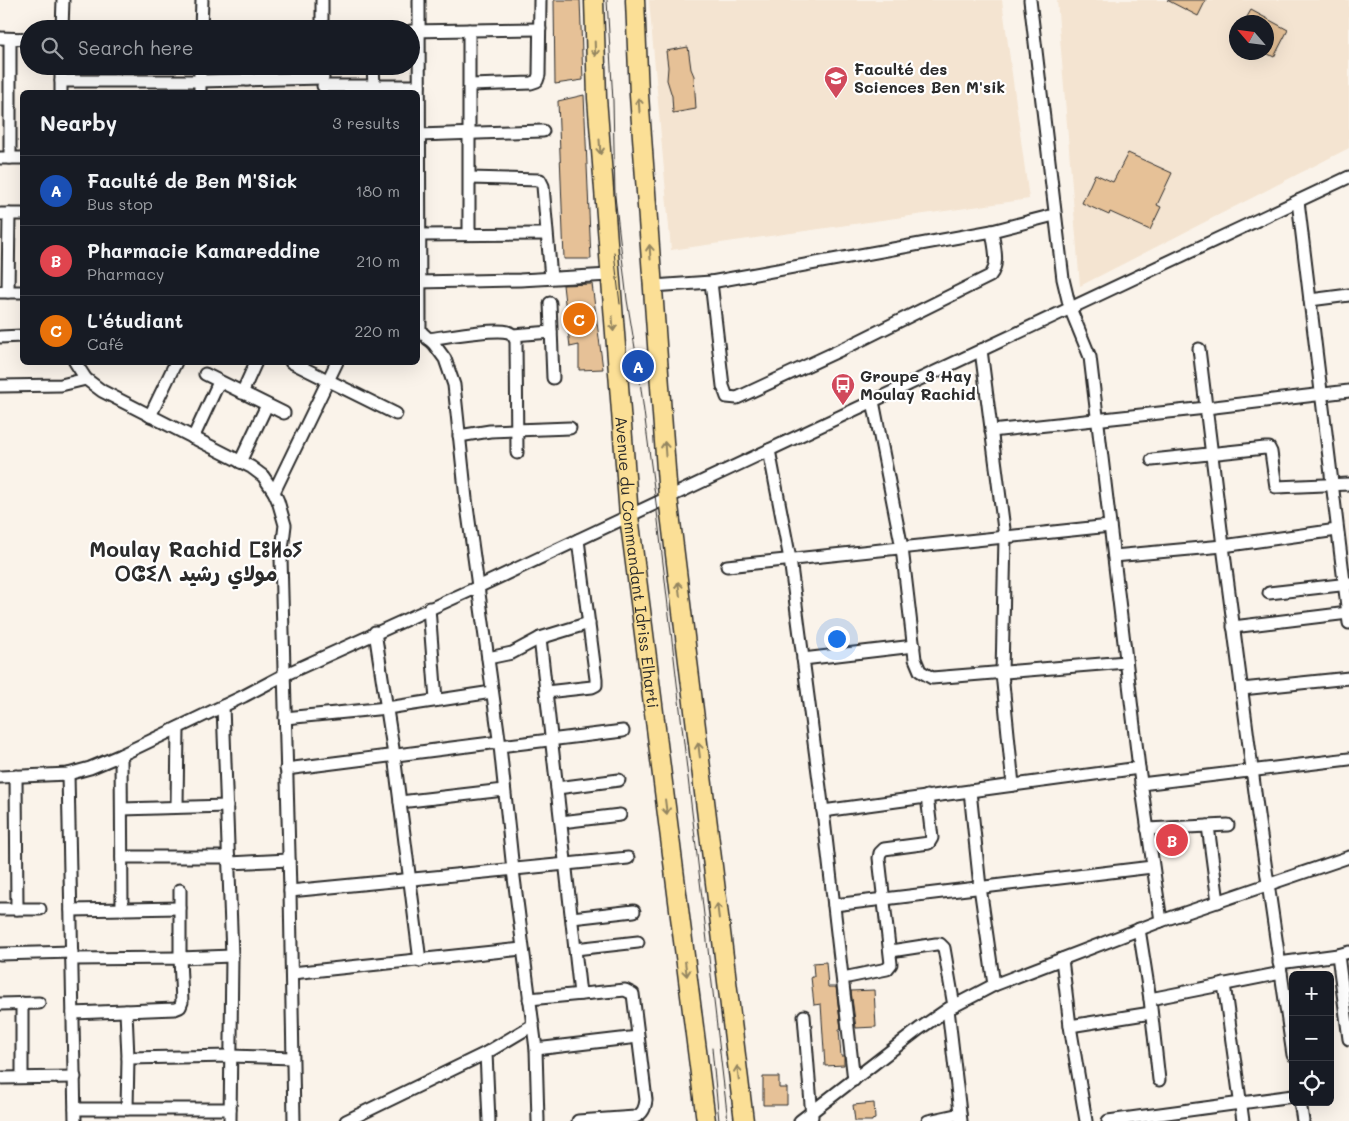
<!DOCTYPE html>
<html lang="en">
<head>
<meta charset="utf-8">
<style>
	:root { --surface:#171b24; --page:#242831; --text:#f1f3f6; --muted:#9ea1a6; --line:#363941; --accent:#8c9099 }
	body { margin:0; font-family:Mali,"Playpen Sans Arabic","Noto Sans Tifinagh",sans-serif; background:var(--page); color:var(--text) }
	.controls { position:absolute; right:15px; bottom:15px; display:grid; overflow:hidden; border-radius:8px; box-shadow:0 5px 20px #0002 }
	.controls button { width:45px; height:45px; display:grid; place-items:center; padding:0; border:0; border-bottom:1px solid var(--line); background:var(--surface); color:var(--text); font:25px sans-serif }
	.compass { position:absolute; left:1229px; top:15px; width:45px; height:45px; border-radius:50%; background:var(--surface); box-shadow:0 5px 20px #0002; rotate:298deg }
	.you { position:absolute; left:836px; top:638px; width:18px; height:18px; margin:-12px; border:4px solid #fff; border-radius:50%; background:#1a73e8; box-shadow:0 0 0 8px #1a73e833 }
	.badge { display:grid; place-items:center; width:32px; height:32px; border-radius:50%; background:var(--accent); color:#fff; font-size:16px; font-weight:700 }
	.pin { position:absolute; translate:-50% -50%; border:2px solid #fff; box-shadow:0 1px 5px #0006 }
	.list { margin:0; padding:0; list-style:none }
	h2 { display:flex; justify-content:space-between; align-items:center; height:65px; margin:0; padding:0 20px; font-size:21px }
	h2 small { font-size:16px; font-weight:400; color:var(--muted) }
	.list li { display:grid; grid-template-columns:32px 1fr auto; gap:15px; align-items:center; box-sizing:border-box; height:70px; padding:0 20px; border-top:1px solid var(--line) }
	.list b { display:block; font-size:19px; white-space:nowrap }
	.list p { margin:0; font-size:16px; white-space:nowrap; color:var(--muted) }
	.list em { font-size:16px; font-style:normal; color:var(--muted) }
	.icon { flex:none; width:28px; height:28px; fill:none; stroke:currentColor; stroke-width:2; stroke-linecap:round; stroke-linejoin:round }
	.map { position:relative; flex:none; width:1349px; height:1121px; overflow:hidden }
	.search { position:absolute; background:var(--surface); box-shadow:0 5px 20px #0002; left:20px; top:20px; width:400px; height:55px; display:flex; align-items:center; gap:12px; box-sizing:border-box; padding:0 18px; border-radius:28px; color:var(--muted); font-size:19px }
	.panel { position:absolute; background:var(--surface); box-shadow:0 5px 20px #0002; left:20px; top:90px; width:400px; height:275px; border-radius:8px }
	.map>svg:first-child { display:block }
</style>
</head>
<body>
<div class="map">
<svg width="1349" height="1121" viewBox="0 0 1349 1121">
	<rect width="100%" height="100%" fill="#faf3ea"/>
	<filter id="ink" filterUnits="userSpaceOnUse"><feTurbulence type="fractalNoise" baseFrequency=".02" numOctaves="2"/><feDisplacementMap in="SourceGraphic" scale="10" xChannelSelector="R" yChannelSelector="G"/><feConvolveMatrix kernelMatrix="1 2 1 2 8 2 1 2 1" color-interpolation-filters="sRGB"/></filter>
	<g filter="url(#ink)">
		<g fill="#f4e4d1" fill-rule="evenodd">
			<polygon points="649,0 1002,0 1029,199 671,250"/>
			<path d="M1057,0H1349V148L1080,286ZM1236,22H1266V52H1236Z"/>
		</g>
		<g fill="#e6c197" stroke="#2b2b2b">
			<polygon points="554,0 580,0 583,80 555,84"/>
			<polygon points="1167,0 1206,0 1198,16"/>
			<polygon points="1251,10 1288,30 1274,57 1266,53 1266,22 1244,22"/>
			<polygon points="688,47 691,69 694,76 696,109 673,113 672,96 667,80 668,67 666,51"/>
			<polygon points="584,95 591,259 564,259 558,101"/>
			<polygon points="1128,153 1172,173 1157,205 1161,207 1150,230 1110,212 1109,215 1082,203 1095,174 1113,182"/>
			<polygon points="592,284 603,369 579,370 579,345 570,347 563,285"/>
			<polygon points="826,962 828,987 836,987 841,1029 839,1029 841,1056 844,1056 844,1065 825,1066 821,1004 814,1005 811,977 814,977 813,963"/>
			<polygon points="874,990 876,1027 856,1028 851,991"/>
			<polygon points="763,1077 779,1077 779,1088 787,1088 787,1105 763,1105"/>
			<polygon points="874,1103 875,1119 872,1120 872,1121 855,1121 853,1105"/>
		</g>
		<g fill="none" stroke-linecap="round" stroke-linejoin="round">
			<g stroke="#2b2b2b" stroke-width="15">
				<g id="minor">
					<polyline points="322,0 322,29"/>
					<polyline points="419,0 420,330"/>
					<polyline points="1030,0 1063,279 1070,308 1090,357 1139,768 1161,921"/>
					<polyline points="62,29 63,0"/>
					<polyline points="201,29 202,0"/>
					<polyline points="469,30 469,234"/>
					<polyline points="411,31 540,29"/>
					<polyline points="0,38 29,39"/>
					<polyline points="10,39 10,158"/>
					<polyline points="373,66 374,86"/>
					<polyline points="247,80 248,66"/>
					<polyline points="61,81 200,81 323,78"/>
					<polyline points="470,85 531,83 537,81 539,75 540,0"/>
					<polyline points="323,86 419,86"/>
					<polyline points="61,92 61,66"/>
					<polyline points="200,92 200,66"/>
					<polyline points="418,135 543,131"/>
					<polyline points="0,158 22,158"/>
					<polyline points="470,178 540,180 543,186 551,278"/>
					<polyline points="1298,201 1349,623"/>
					<polyline points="0,214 22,214"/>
					<polyline points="418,235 546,234"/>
					<polyline points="418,282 520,280 610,275"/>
					<path d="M711,282L723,386L727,397L737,398L849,346L990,276C1000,264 994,246 992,231"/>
					<polyline points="653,286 711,282 992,231 1054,215"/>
					<polyline points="0,292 22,292"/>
					<polyline points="8,292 9,214"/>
					<polyline points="1310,300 1349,295"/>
					<polyline points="550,303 553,378"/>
					<polyline points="418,329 434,344 445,359 454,385 466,499 500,746 513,870 536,1049 538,1121"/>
					<polyline points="513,335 551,332"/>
					<polyline points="0,337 22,336"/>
					<path d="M428,339C445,337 494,328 508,332C512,333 514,337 516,341L517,453"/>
					<polyline points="1199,349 1223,546 1258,815 1293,1055"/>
					<polyline points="981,350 1005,537 1002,673 1013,785"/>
					<polyline points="75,362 86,379 102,391 251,467 263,476 274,492 278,501 285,525 281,558 290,891 294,1121"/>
					<polyline points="291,362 396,414"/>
					<polyline points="205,374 284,413"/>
					<polyline points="0,386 61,385 86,379"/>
					<polyline points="242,393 256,362"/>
					<polyline points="873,401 902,548 915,659 920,671 932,678 1126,662"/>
					<polyline points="150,416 176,362"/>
					<polyline points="991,431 1206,408 1349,391"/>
					<polyline points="459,436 490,431 570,428"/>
					<polyline points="193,438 219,382"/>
					<polyline points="769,450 790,559 823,811 854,1080"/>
					<polyline points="1152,460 1265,448 1269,448 1271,452 1276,487 1349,484"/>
					<polyline points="240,462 267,405"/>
					<polyline points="274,492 337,362"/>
					<polyline points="1114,556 1223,546 1337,530"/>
					<polyline points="727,566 1110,526"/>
					<polyline points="1269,593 1349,584"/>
					<polyline points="429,608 436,700"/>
					<polyline points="1233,627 1348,613"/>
					<polyline points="375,632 394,755 420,961"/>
					<polyline points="540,638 580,994"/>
					<polyline points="488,658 512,653 540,638 589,623"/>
					<polyline points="803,659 914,646"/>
					<polyline points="1242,689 1349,678"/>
					<polyline points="546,692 592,687 596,685 596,679 578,540"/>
					<polyline points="223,706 232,956 230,1121"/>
					<polyline points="285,718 387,708 492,692"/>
					<polyline points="500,746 623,731"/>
					<polyline points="121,755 122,909"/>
					<polyline points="286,769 499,742"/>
					<polyline points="68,774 75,1121"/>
					<polyline points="16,776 17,909"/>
					<polyline points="0,777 68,774 90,768 121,755 244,696 284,675 478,587 1349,177"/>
					<polyline points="1141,784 1349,759"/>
					<polyline points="557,788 619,780"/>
					<polyline points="970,791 980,887 994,985"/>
					<polyline points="400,802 504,790"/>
					<polyline points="177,807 178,728"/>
					<polyline points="122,809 227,806"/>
					<polyline points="823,811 1139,768"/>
					<polyline points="561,822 620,815"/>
					<polyline points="1208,826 1218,902"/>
					<polyline points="1147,829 1228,825"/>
					<polyline points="122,857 229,857"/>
					<polyline points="230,863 289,860"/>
					<polyline points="180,890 180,958 232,956"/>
					<polyline points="290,891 628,858"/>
					<polyline points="834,905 1152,867"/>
					<polyline points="0,909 40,909"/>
					<polyline points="71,910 180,908"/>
					<polyline points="572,918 634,911"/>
					<polyline points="1139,929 1150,999 1159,1080"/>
					<polyline points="575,949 638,942"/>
					<polyline points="891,951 936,944 940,944 944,948 954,1006"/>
					<polyline points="0,954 72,952"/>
					<polyline points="1338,955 1349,1039"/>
					<polyline points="72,959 180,958 182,1002 180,1007 175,1009 73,1013"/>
					<polyline points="1062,959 1070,1026 1086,1121"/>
					<polyline points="1279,963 1338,955 1349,952"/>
					<polyline points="292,973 522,949"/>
					<polyline points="843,978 887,969 891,964 879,858 880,853 884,849 929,843 932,838 927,796"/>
					<polyline points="1224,984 1243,1121"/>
					<path d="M529,999L625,990L633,994L646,1100C645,1108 643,1114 635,1117L578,1121"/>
					<polyline points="1150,999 1281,973"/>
					<polyline points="22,1003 22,1077"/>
					<polyline points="0,1004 39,1003"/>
					<polyline points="948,1009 961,1121"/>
					<polyline points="126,1011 128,1058 127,1109"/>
					<polyline points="804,1016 812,1117"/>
					<polyline points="1070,1026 1151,1013"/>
					<polyline points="536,1049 638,1037"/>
					<polyline points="486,1053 489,1121"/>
					<polyline points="128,1058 231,1056 292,1058"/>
					<polyline points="0,1078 75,1077"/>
					<polyline points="1300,1102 1303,1121"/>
					<polyline points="75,1109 230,1109"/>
					<polyline points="346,1121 486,1053 533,1025"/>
					<polyline points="800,1121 919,1029 948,1009 994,985 1161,921 1349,857"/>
					<polyline points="928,1121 960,1114"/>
					<polyline points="1108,1121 1293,1096"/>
				</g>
			</g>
			<g stroke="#2b2b2b" stroke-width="21">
				<g id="primary">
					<path id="s1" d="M594,0L597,98L629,516L706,1121"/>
					<polyline points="635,0 639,95 668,497 744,1121"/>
				</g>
			</g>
			<use href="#minor" stroke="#fff" stroke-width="11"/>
			<use href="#primary" stroke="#fbdf96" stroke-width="18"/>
			<g stroke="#2b2b2b" stroke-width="1">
				<polyline points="607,0 613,101 615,196 627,300 638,366 656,503 728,1121"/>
				<polyline points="614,252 620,304"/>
				<polyline points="712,1048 719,1121"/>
			</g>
		</g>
		<defs><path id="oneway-shaft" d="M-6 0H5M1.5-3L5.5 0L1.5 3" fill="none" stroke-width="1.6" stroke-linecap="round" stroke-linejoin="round" transform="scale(1.25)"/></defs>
		<g stroke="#938560">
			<use href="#oneway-shaft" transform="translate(595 49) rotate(88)"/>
			<use href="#oneway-shaft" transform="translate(639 105) rotate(-94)"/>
			<use href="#oneway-shaft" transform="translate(600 147) rotate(86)"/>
			<use href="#oneway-shaft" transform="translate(650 252) rotate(-94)"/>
			<use href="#oneway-shaft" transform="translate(613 324) rotate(86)"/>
			<use href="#oneway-shaft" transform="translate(665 449) rotate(-94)"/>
			<use href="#oneway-shaft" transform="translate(679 589) rotate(-97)"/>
			<use href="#oneway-shaft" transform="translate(699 750) rotate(-97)"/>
			<use href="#oneway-shaft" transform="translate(666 807) rotate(83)"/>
			<use href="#oneway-shaft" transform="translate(718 911) rotate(-97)"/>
			<use href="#oneway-shaft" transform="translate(686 969) rotate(83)"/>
			<use href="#oneway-shaft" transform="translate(738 1073) rotate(-97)"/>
		</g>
	</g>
	<defs>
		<g id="university-pin" transform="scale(1.25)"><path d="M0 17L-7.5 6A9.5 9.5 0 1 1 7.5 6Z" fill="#d1495b" stroke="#fff"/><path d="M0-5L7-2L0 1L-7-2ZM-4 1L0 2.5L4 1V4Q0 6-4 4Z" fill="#fff"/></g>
		<g id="bus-pin" transform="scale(1.25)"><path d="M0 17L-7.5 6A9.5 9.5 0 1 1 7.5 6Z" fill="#d1495b" stroke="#fff"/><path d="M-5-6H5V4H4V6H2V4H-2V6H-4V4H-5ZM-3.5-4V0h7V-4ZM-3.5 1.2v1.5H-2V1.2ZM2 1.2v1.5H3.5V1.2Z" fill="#fff"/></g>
	</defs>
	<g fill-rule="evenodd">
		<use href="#university-pin" x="836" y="78"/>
		<use href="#bus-pin" x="843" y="385"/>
	</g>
	<g text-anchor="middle" stroke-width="4.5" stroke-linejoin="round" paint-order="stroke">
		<g font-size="16" font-weight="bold" fill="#2b2b2b" stroke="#fff" text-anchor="start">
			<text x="854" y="75">Faculté des<tspan x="854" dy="18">Sciences Ben M'sik</tspan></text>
			<text x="860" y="382">Groupe 3 Hay<tspan x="860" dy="18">Moulay Rachid</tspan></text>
		</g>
		<g font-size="16" fill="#2b2b2b" stroke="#fff">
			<text dy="6" stroke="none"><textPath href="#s1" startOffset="564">Avenue du Commandant Idriss Elharti</textPath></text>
		</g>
		<g font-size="21" font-weight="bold" fill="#2b2b2b" stroke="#fff">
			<text x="196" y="557">Moulay Rachid ⵎⵓⵍⴰⵢ<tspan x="196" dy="24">ⵔⵛⵉⴷ مولاي رشيد</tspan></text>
		</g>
	</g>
</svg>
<div class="controls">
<button>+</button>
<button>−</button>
<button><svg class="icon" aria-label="locate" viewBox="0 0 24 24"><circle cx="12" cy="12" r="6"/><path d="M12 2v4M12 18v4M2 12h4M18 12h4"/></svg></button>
</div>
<svg class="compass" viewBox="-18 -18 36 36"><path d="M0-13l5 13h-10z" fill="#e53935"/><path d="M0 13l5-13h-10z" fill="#9ea1a6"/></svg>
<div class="you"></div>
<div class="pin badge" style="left:638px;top:366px;background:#1a4fb4">A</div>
<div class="pin badge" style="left:1172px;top:840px;background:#e0444e">B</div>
<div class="pin badge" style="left:579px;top:319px;background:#e8710a">C</div>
<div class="search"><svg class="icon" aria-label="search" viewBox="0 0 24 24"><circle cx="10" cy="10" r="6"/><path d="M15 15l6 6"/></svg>Search here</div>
<section class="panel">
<h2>Nearby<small>3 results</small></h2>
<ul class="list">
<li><span class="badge" style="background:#1a4fb4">A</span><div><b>Faculté de Ben M'Sick</b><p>Bus stop</p></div><em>180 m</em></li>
<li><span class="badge" style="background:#e0444e">B</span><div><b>Pharmacie Kamareddine</b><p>Pharmacy</p></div><em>210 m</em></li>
<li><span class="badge" style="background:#e8710a">C</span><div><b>L'étudiant</b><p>Café</p></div><em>220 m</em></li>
</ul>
</section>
</div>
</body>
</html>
